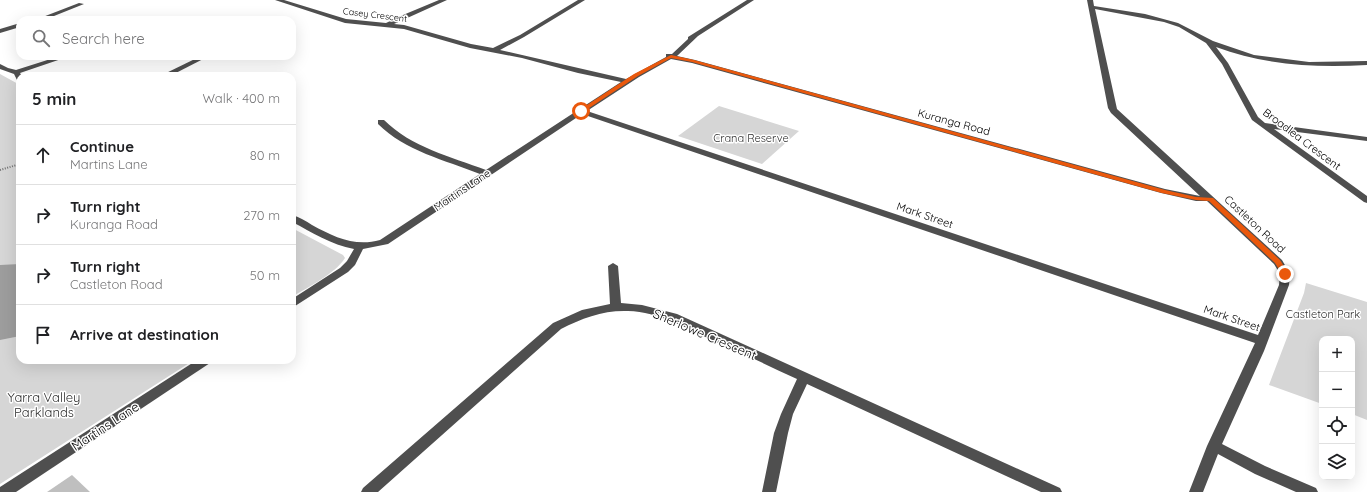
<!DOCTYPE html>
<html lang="en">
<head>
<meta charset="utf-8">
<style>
	:root { --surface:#fff; --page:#f2f2f2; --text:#202124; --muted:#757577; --line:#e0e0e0 }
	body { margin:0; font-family:Quicksand,sans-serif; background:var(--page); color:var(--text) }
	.controls { position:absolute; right:12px; bottom:12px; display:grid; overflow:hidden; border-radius:8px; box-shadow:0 4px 16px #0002 }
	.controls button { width:36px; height:36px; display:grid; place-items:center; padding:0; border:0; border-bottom:1px solid var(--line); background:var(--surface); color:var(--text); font:20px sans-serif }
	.stop { position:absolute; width:12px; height:12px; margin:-9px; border:3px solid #ea580c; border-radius:50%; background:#fff }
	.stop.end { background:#ea580c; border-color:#fff; box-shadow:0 1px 4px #0008 }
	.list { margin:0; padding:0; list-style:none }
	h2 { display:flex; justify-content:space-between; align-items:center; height:52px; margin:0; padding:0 16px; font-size:17px }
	h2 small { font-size:13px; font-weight:400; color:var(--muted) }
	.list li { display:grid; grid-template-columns:26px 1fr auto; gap:12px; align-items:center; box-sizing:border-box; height:60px; padding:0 16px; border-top:1px solid var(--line) }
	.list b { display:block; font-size:15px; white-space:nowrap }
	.list p { margin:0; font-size:13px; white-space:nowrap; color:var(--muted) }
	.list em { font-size:13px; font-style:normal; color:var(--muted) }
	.icon { flex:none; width:22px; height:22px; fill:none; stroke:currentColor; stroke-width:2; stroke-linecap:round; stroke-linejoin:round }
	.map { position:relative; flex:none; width:1367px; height:492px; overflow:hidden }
	.search { position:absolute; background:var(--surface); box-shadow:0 4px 16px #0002; left:16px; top:16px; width:280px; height:44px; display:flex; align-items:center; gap:10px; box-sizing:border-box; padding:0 14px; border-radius:12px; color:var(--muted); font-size:15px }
	.panel { position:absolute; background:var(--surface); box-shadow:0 4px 16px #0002; left:16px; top:72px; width:280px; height:292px; border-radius:12px }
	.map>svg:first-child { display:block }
</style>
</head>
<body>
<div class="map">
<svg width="1367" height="492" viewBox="0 0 1367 492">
	<rect width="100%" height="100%" fill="#fff"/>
	<g fill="#d6d6d6">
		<polygon points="0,74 20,85 20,360 194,360 0,484"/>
		<polygon points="719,106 799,131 762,164 678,136"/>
		<path d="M292,228L343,255L345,258C335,274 308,287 292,297Z"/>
		<polygon points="1306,283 1367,302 1367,420 1352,414 1352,339 1322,339 1322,404 1269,385 1304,293"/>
	</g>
	<polygon fill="#9d9d9d" points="20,264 20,336 0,340 0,265"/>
	<polygon fill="#bfbfbf" points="72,475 90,492 47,492"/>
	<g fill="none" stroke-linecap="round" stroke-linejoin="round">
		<polyline stroke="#717171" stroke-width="2" stroke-dasharray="1 1.5" stroke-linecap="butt" points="0,170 20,164"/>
		<g fill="#4f4f4f" fill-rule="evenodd">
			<path d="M275,0H284L346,19L386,23L403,15L439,0H447L394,24L404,25L471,44L493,48L520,35L578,0H585L524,37L500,50L626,79L666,57V54H672L688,39V37L747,0H754L698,36L677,56L695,60L1165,189L1200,196L1111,113L1108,108L1087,0H1093L1094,6L1145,14L1178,23L1213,41L1254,55L1309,62L1367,61V65C1315,68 1265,65 1216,47L1228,63L1258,117L1265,123L1367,137V141L1274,129L1367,196V203L1364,202L1252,120L1222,64L1206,43L1179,27L1164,22L1095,9L1117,109L1282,260L1290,274L1289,285L1264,351L1222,444L1265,466L1316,488L1318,492H1296L1255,474L1218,454L1203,492H1189L1207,446L1255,343L582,114L388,244L363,249L355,265L348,272L292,308V299L340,268L347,261L354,249C331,245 312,232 292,222V215C299,217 306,221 312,225C334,237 355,247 380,240L480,174C445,160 405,151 378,124V120H384C411,147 451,157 486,170L621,82L578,73L522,58L470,48L404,29L345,23ZM671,59L692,63L1161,193L1196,201H1207L1274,264L1280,274L1279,285L1258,335L587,111L639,77Z"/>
			<polygon points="79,3 84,4 44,20 35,20"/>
			<polygon points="20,23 20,27 0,33 0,29"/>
			<polygon points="60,56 70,56 20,73 22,76 20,76 20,80 17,80 14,74 0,69 0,64 8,68 16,70"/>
			<polygon points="201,56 209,56 170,76 160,76"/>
			<path d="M613,263L618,266L621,303L642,305L677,314L1060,488L1062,492H1041L807,384L793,414L788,433L776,492H762L774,433L781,414L797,379C769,366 742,353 714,341C686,328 659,312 628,311C604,310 582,318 561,329L378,492H361L363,488L553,323L582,310L610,304L608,266Z"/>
			<polygon points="197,360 212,360 210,363 16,492 0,492 0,487"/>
		</g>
	</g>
	<polygon fill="#ea580c" points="671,55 694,60 1165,190 1196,197 1213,198 1280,260 1289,274 1285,276 1283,276 1275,263 1209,201 1196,200 1162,193 692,62 671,58 638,76 583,112 578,111 634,74"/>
	<g text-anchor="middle" stroke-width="3" stroke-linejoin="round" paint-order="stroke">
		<g font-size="9" fill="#000" stroke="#fff">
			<text transform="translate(375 15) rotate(7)" y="3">Casey Crescent</text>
		</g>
		<g font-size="11" fill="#000" stroke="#fff">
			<text transform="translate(954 122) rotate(15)" y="4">Kuranga Road</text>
			<text transform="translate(1302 139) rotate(37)" y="4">Broadlea Crescent</text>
			<text transform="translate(462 190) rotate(-34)" y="4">Martins Lane</text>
			<text transform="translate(925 215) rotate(19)" y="4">Mark Street</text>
			<text transform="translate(1255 224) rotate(43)" y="4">Castleton Road</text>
			<text transform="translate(1232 318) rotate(19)" y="4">Mark Street</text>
		</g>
		<g font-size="11" fill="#2d2d2d" stroke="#fff">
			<text x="751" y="142">Crana Reserve</text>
			<text x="1323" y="318">Castleton Park</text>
		</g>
		<g font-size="13" fill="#000" stroke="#fff">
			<text transform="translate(705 334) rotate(23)" y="5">Sherlowe Crescent</text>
			<text transform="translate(105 426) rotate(-33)" y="5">Martins Lane</text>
		</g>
		<g font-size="13" fill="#2d2d2d" stroke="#fff">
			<text x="44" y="402">Yarra Valley<tspan x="44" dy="15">Parklands</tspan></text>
		</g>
	</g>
</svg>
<div class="controls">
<button>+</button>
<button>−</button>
<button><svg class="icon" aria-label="locate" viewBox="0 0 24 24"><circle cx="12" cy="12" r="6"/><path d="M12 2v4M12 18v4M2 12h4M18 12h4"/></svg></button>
<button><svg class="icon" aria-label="layers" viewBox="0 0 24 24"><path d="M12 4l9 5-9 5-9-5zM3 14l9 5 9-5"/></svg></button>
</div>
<div class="stop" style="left:581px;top:111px"></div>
<div class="stop end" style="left:1285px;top:274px"></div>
<div class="search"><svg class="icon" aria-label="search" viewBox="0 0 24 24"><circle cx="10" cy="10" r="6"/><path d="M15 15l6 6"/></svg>Search here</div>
<section class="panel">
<h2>5 min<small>Walk · 400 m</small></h2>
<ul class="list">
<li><svg class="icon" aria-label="ahead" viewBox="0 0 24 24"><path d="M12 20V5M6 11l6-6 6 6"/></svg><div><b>Continue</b><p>Martins Lane</p></div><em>80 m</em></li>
<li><svg class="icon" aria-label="right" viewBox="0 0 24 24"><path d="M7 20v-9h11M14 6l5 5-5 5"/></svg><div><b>Turn right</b><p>Kuranga Road</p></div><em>270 m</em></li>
<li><svg class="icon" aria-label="right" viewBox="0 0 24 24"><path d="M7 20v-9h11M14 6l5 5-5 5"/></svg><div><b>Turn right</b><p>Castleton Road</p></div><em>50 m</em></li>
<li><svg class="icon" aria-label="arrive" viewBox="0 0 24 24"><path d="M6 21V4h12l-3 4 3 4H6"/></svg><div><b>Arrive at destination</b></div></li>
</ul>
</section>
</div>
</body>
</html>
